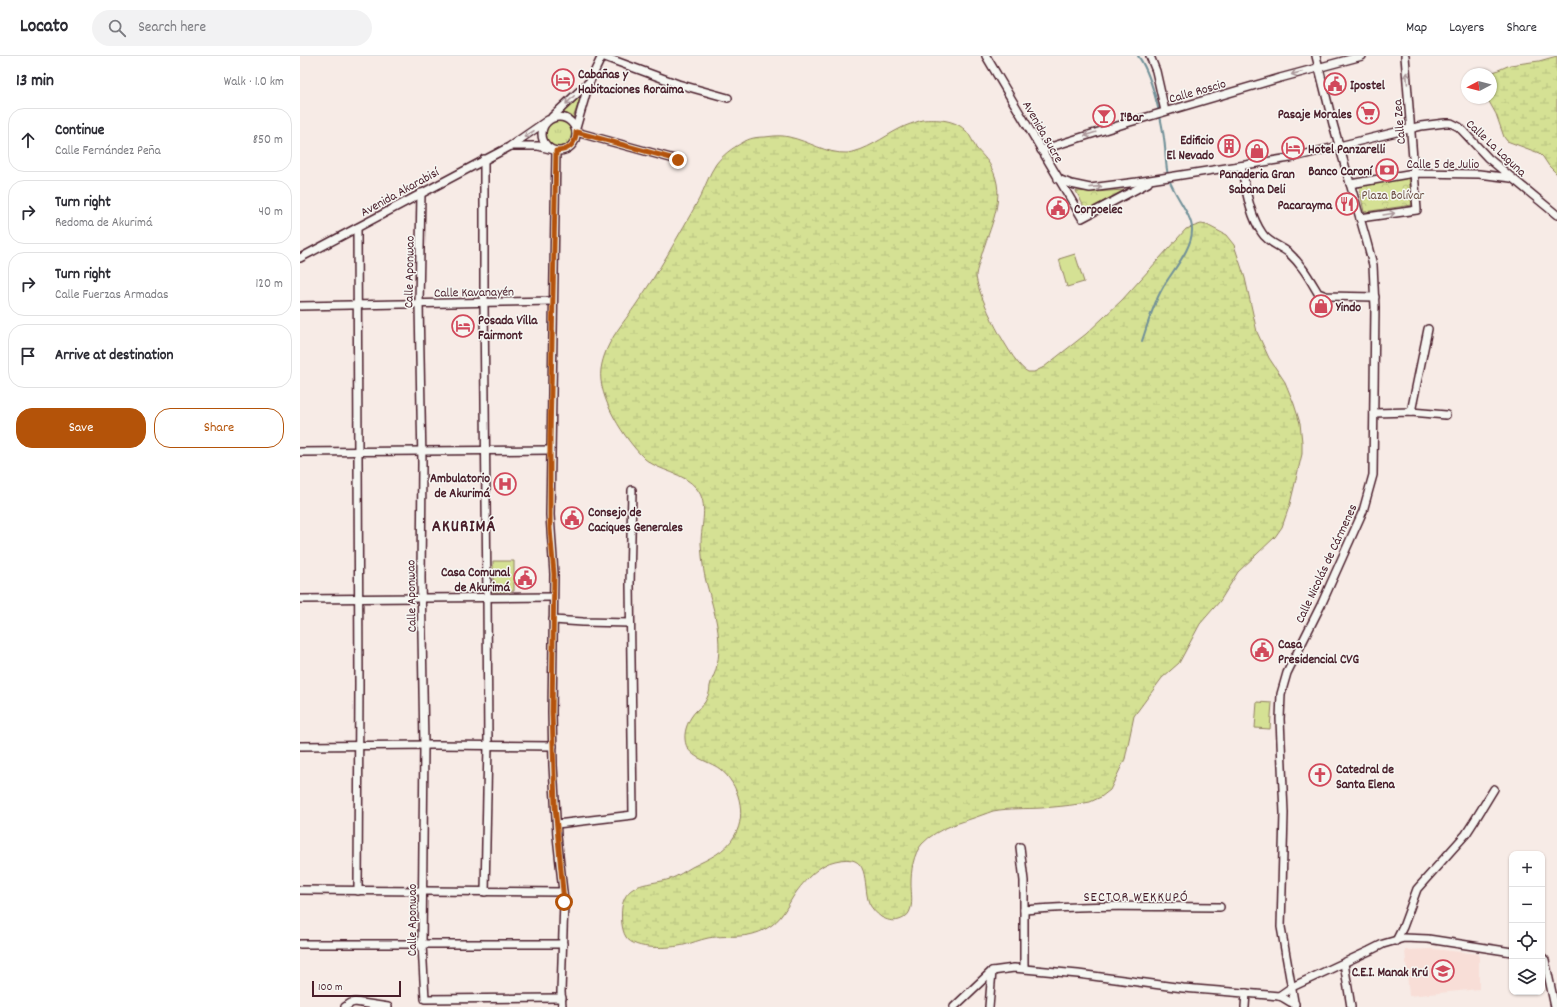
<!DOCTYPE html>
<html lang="en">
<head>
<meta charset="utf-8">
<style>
	:root { --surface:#fff; --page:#f2f2f3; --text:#2b2b33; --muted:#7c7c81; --line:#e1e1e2; --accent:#b45309 }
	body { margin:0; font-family:Dekko,sans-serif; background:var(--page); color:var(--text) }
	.controls { position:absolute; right:12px; bottom:12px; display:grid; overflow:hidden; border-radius:8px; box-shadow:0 1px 3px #0004 }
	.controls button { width:36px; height:36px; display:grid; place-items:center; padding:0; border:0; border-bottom:1px solid var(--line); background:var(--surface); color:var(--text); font:20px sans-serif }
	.compass { position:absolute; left:1161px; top:12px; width:36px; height:36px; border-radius:50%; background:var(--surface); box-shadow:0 1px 3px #0004; rotate:263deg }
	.scale { position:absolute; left:12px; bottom:10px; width:89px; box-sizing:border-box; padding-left:4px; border:2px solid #4a1f2b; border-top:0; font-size:11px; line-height:14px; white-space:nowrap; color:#4a1f2b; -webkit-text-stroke:3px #f6f6f2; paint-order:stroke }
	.stop { position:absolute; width:12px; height:12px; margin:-9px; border:3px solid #b45309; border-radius:50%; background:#fff }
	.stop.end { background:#b45309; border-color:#fff; box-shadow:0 1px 4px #0008 }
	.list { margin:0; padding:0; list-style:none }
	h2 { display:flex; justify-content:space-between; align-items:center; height:52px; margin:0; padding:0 16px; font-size:17px }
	h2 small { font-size:13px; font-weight:400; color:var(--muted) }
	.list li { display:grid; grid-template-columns:26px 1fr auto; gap:12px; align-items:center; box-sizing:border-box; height:64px; margin:0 8px 8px; padding:0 8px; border:1px solid var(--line); border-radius:16px }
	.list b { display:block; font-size:15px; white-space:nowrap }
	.list p { margin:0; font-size:13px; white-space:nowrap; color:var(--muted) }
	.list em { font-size:13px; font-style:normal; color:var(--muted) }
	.actions { display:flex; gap:8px; padding:12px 16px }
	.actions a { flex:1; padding:9px 0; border:1px solid var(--accent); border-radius:16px; text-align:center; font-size:14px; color:var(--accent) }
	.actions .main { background:var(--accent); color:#fff }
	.icon { flex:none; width:22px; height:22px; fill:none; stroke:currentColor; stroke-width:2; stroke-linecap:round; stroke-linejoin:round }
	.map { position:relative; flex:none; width:1257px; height:951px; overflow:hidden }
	header { display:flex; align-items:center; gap:24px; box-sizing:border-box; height:56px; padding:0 20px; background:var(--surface); border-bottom:1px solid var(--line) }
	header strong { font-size:19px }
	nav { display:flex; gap:22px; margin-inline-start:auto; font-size:14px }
	.search { width:280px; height:36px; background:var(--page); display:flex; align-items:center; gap:10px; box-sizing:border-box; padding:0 14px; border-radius:22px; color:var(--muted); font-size:15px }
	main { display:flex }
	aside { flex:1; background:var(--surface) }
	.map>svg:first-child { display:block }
</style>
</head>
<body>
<header>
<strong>Locato</strong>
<div class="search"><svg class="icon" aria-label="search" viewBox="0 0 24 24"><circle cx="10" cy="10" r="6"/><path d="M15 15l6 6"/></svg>Search here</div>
<nav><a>Map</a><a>Layers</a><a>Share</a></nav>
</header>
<main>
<aside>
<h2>13 min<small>Walk · 1.0 km</small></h2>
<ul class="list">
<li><svg class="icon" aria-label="ahead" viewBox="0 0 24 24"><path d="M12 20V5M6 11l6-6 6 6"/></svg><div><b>Continue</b><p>Calle Fernández Peña</p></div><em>850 m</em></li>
<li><svg class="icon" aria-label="right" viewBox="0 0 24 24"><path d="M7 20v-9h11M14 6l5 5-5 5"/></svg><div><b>Turn right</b><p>Redoma de Akurimá</p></div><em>40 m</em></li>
<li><svg class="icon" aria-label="right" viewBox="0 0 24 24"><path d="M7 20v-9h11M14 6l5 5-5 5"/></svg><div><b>Turn right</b><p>Calle Fuerzas Armadas</p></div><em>120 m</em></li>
<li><svg class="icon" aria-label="arrive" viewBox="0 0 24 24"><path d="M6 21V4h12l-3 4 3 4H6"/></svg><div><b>Arrive at destination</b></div></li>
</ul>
<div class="actions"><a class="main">Save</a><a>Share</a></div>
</aside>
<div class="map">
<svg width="1257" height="951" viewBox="0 0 1257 951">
	<defs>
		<pattern id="grass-tufts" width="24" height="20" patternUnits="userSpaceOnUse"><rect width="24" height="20" fill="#d5e194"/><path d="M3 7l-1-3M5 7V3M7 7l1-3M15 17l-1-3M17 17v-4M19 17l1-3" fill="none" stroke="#b8c180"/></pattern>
		<pattern id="wetland-marsh" width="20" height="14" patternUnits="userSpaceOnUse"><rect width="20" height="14" fill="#d5e194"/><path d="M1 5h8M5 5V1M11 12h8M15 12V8" fill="none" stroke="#b8c180"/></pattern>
		<pattern id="park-crowns" width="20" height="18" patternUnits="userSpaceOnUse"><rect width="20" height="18" fill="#d5e194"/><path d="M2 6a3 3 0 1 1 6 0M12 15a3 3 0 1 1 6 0" fill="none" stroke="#b8c180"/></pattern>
	</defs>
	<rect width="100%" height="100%" fill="#f7ebe6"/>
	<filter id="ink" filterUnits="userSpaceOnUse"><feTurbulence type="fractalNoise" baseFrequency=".025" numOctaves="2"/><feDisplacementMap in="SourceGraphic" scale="8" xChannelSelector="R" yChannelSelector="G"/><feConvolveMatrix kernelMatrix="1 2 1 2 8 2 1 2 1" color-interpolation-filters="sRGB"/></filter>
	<g filter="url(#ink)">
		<polygon fill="#f8ded7" points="1133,893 1179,898 1179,933 1109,940 1105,894"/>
		<g fill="url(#grass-tufts)" stroke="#908060">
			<polygon points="279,38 281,38 281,40 273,62 263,56"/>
			<circle cx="259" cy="77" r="14"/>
		</g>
		<g fill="url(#wetland-marsh)" stroke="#908060">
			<polygon points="1257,0 1257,118 1249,110 1243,101 1239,97 1207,85 1204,81 1196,58 1187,42 1191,42 1191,18 1189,18 1210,9 1239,5"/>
			<path d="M622,64C637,63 656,63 667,76C671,81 673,86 676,92C681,98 688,104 691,111C708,141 689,172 681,201C679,207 677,213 676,219C676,237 712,309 728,316H734L744,311L786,278L822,244L886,173L901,168L907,169L926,179L934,189L945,222L957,276L969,302L985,326L994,348L1000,367L1002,386V398L990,448L982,471L975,481L938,516L920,545L900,568L879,607L862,622L834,660L825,703L810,734L801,741L790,746L779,748C766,750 754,751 742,752C726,753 709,752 693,755C689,756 686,758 682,759C661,767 638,771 622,788C613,798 611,815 611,828C611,841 616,859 599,864C592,866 587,864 581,861C576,857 572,853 569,847C562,827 572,796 535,805C520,808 506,823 497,835C488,847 485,859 472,869C449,885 432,878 408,882C399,884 392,887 384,889C370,892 335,895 326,881C321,873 321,859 322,851C326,825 351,829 370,823C378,820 385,815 392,811C408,803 426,796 435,779C447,758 439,728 420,713C408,704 386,702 385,683C384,674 389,662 396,655C400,651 405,648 407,642C410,635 409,637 410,630C411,624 415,618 416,613C424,585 414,555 407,529C403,516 402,500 401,487C401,469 409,448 397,433C384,416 360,416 345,403C325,384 297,341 301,313C305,286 323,268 337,247C348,231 358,215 368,198C378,180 389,162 399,143C405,132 409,118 416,108C423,99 432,92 442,87C449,82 457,81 465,81C473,80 481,79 489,81C509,85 526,98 547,97C566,95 583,81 599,73C606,69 614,67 622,64Z"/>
		</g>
		<g fill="url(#park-crowns)" stroke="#908060">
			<polygon points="1109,122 1112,149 1064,156 1059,130"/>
			<polygon points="824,134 786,155 776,135 795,136"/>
		</g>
		<g fill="#d5e194" stroke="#908060">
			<polygon points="775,198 784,226 767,231 759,203"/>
			<polygon points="193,505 214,505 214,535 193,536"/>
			<polygon points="957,646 972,647 970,673 955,672"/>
		</g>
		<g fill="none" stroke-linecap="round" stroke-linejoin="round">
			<g stroke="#709098" stroke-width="2">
				<path d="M838,0C851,16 861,61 864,82C866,94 865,107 868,119"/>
				<path d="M842,285C848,267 853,249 862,233C871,216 893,193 892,173C892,159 874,139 869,123"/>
			</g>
			<g stroke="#4a1f2b" stroke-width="10">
				<g id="street">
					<polyline points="302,0 378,28 428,42"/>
					<polyline points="686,0 782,162 848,127"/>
					<polyline points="850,0 856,15 865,55"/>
					<circle cx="259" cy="78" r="17"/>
					<polyline points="252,61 288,27"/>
					<polyline points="276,72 289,27 302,0"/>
					<polyline points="276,76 378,104"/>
					<polyline points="211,90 238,90 250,93"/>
					<polyline points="741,94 830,66 980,22 1062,0"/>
					<polyline points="256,95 250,459 254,518 252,656 253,709 257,780 264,845 261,936 262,951"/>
					<polyline points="184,103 184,247 187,541 188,689 185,836"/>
					<path d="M941,110C946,132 949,158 962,177C968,187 981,190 989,197C1002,209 1009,222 1018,237L1026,240L1075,241"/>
					<polyline points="758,123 771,128 790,132 837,126 990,102 1121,70 1145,67 1151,67 1159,71 1188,102 1257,159"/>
					<polyline points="1050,128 1114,117 1179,118 1211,122"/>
					<polyline points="121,137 119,248 122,407 121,522 124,689 122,888 125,943 262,942"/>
					<polyline points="1060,162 1117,154 1105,0"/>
					<polyline points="57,172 59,628 58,835"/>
					<polyline points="0,202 209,91 248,64"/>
					<polyline points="0,250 253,245"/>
					<polyline points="1111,356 1128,273"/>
					<polyline points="1074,357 1111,356 1146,359"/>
					<polyline points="0,396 250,394"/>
					<polyline points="0,543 253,541"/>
					<polyline points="253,564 283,566 330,567"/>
					<polyline points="0,690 135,689 253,690"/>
					<polyline points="257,768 333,759 330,528 332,434"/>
					<polyline points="720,791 724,825 724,912"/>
					<polyline points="0,834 263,836"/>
					<path d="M724,854C789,848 854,851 920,851"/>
					<polyline points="1096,885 1103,871 1117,833 1166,778 1175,764 1194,733"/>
					<polyline points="0,888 263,888"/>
					<polyline points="1242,901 1245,904 1255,951"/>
					<polyline points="1044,907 1051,951"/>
					<polyline points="979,940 992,931 1069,895 1083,888 1104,882 1128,883 1212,896"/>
					<polyline points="45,951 51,947 55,946 88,951"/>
					<path d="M654,951L692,915L714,912L778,918L883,932L979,940C985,941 987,946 995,948"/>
					<polyline points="689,951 692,915"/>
					<polyline points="945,951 946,937"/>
					<polyline points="995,951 981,871 984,757 980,663 981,638 987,617 1022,547 1063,455 1073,419 1075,251 1073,209 1066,183 1033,68 1016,0"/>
				</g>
			</g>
			<use href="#street" stroke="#f6f6f2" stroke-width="7"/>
		</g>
		<defs><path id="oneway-shaft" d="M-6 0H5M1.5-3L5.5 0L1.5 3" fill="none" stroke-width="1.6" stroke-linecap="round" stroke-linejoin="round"/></defs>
		<g stroke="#a99598">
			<use href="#oneway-shaft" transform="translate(997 17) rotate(165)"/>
			<use href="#oneway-shaft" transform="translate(1107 22) rotate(-94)"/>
			<use href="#oneway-shaft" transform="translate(270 44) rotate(135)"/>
			<use href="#oneway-shaft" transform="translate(229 78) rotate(147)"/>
			<use href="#oneway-shaft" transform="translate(790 78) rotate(162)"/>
			<use href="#oneway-shaft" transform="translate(796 131) rotate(-4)"/>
			<use href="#oneway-shaft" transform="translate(1089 158) rotate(-9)"/>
		</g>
	</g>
	<g fill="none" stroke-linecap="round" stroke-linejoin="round" filter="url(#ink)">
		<path stroke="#b45309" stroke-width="5" d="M264,846L255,750L252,656L254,518L250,473V382L256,95C268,95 276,88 276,76L378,104"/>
	</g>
	<defs>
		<g id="hotel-ring" transform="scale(1.15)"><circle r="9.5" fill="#f6f6f2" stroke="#d1495b" stroke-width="1.5"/><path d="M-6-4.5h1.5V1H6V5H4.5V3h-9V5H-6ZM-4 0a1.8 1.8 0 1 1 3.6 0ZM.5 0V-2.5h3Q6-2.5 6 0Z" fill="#d1495b"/></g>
		<g id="civic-ring" transform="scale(1.15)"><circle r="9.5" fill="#f6f6f2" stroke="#d1495b" stroke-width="1.5"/><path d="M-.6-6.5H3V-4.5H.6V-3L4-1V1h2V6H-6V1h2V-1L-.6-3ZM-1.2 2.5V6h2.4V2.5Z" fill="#d1495b"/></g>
		<g id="supermarket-ring" transform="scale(1.15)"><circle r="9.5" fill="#f6f6f2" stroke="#d1495b" stroke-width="1.5"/><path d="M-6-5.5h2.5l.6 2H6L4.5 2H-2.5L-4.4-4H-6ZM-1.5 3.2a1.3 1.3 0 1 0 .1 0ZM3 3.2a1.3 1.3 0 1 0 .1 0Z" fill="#d1495b"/></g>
		<g id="bar-ring" transform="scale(1.15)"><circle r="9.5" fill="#f6f6f2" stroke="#d1495b" stroke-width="1.5"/><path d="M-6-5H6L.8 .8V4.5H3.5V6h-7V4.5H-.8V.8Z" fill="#d1495b"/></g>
		<g id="building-ring" transform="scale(1.15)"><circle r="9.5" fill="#f6f6f2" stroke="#d1495b" stroke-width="1.5"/><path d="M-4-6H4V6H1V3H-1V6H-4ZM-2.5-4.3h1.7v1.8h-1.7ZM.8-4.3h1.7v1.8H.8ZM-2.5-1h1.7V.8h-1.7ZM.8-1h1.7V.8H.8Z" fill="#d1495b"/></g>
		<g id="shop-ring" transform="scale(1.15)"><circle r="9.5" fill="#f6f6f2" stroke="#d1495b" stroke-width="1.5"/><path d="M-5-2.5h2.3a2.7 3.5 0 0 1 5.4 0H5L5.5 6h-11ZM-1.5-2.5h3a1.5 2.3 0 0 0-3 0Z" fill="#d1495b"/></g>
		<g id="bank-ring" transform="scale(1.15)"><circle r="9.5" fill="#f6f6f2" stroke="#d1495b" stroke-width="1.5"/><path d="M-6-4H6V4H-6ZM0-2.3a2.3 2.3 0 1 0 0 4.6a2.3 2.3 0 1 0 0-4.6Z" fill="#d1495b"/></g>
		<g id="restaurant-ring" transform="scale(1.15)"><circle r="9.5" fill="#f6f6f2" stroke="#d1495b" stroke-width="1.5"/><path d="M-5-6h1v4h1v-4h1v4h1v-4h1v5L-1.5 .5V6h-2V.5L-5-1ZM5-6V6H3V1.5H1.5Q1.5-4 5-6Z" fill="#d1495b"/></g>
		<g id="hospital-ring" transform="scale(1.15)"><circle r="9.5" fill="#f6f6f2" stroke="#d1495b" stroke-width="1.5"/><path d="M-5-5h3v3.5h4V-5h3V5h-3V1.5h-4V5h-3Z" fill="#d1495b"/></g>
		<g id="church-ring" transform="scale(1.15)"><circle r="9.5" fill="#f6f6f2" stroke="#d1495b" stroke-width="1.5"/><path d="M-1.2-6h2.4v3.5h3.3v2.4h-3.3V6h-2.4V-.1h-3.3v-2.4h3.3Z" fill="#d1495b"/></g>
		<g id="school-ring" transform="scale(1.15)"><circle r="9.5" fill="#f6f6f2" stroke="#d1495b" stroke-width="1.5"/><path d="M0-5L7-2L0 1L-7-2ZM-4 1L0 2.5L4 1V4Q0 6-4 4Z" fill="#d1495b"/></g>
	</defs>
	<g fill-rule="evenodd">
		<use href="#hotel-ring" x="263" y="24"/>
		<use href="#civic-ring" x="1035" y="28"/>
		<use href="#supermarket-ring" x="1068" y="57"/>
		<use href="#bar-ring" x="804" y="60"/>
		<use href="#building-ring" x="929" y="90"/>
		<use href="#hotel-ring" x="993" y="92"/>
		<use href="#shop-ring" x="957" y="95"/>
		<use href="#bank-ring" x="1087" y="114"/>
		<use href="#restaurant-ring" x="1047" y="148"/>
		<use href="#civic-ring" x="758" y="152"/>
		<use href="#shop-ring" x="1021" y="250"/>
		<use href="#hotel-ring" x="163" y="270"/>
		<use href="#hospital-ring" x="205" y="428"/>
		<use href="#civic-ring" x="272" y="462"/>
		<use href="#civic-ring" x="225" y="522"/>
		<use href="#civic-ring" x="962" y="594"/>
		<use href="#church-ring" x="1020" y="719"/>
		<use href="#school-ring" x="1143" y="915"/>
	</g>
	<g text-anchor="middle" stroke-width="3" stroke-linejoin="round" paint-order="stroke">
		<g font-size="13" font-weight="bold" fill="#4a1f2b" stroke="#f6f6f2" text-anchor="start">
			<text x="278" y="22">Cabañas y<tspan x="278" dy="15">Habitaciones Roraima</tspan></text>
			<text x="1050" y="33">Ipostel</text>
			<text x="1052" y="62" text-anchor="end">Pasaje Morales</text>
			<text x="820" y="65">I'Bar</text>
			<text x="914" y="88" text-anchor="end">Edificio<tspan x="914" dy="15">El Nevado</tspan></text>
			<text x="1008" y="97">Hotel Panzarelli</text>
			<text x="1072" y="119" text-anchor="end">Banco Caroní</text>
			<text x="957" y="122" text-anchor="middle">Panaderia Gran<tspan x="957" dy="15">Sabana Deli</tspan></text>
			<text x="1032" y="153" text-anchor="end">Pacarayma</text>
			<text x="774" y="157">Corpoelec</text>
			<text x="1036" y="255">Yindo</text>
			<text x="178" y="268">Posada Villa<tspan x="178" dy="15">Fairmont</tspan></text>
			<text x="190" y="426" text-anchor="end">Ambulatorio<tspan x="190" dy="15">de Akurimá</tspan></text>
			<text x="288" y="460">Consejo de<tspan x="288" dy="15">Caciques Generales</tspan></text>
			<text x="210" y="520" text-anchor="end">Casa Comunal<tspan x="210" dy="15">de Akurimá</tspan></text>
			<text x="978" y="592">Casa<tspan x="978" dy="15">Presidencial CVG</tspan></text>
			<text x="1036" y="717">Catedral de<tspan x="1036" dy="15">Santa Elena</tspan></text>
			<text x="1128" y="920" text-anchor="end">C.E.I. Manak Krú</text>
		</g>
		<g font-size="13" fill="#4a1f2b" stroke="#f6f6f2">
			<text transform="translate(897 34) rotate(-16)" y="5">Calle Roscio</text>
			<text transform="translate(1098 66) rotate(-95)" y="5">Calle Zea</text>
			<text transform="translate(744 75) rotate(60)" y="5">Avenida Sucre</text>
			<text transform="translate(1197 91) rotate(43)" y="5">Calle La Laguna</text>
			<text x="1143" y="112">Calle 5 de Julio</text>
			<text transform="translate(99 135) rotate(-29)" y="5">Avenida Akarabisí</text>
			<text transform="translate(108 216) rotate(-89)" y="5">Calle Aponwao</text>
			<text transform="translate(174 235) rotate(-1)" y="5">Calle Kavanayén</text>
			<text transform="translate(1025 507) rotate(-65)" y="5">Calle Nicolás de Cármenes</text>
			<text transform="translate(110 540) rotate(-91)" y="5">Calle Aponwao</text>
			<text transform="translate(111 864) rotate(-90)" y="5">Calle Aponwao</text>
		</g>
		<g font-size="13" fill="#6d5045" stroke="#f6f6f2">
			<text x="1093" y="143">Plaza Bolívar</text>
		</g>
		<g font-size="14" letter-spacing="1" fill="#4a1f2b" stroke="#f6f6f2">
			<text x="836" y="845">SECTOR WEKKUPÓ</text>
		</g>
		<g font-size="17" font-weight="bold" letter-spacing="1" fill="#4a1f2b" stroke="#f6f6f2">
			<text x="164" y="475">AKURIMÁ</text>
		</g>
	</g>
</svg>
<div class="controls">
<button>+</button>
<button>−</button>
<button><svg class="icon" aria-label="locate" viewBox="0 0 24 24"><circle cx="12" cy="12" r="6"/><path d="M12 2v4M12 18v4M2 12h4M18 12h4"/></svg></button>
<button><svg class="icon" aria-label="layers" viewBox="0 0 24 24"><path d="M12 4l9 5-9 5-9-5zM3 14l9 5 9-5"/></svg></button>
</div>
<svg class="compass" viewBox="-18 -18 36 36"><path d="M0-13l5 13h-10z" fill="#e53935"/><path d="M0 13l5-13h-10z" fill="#7c7c81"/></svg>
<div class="scale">100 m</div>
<div class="stop" style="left:264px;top:846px"></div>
<div class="stop end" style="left:378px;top:104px"></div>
</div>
</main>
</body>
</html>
